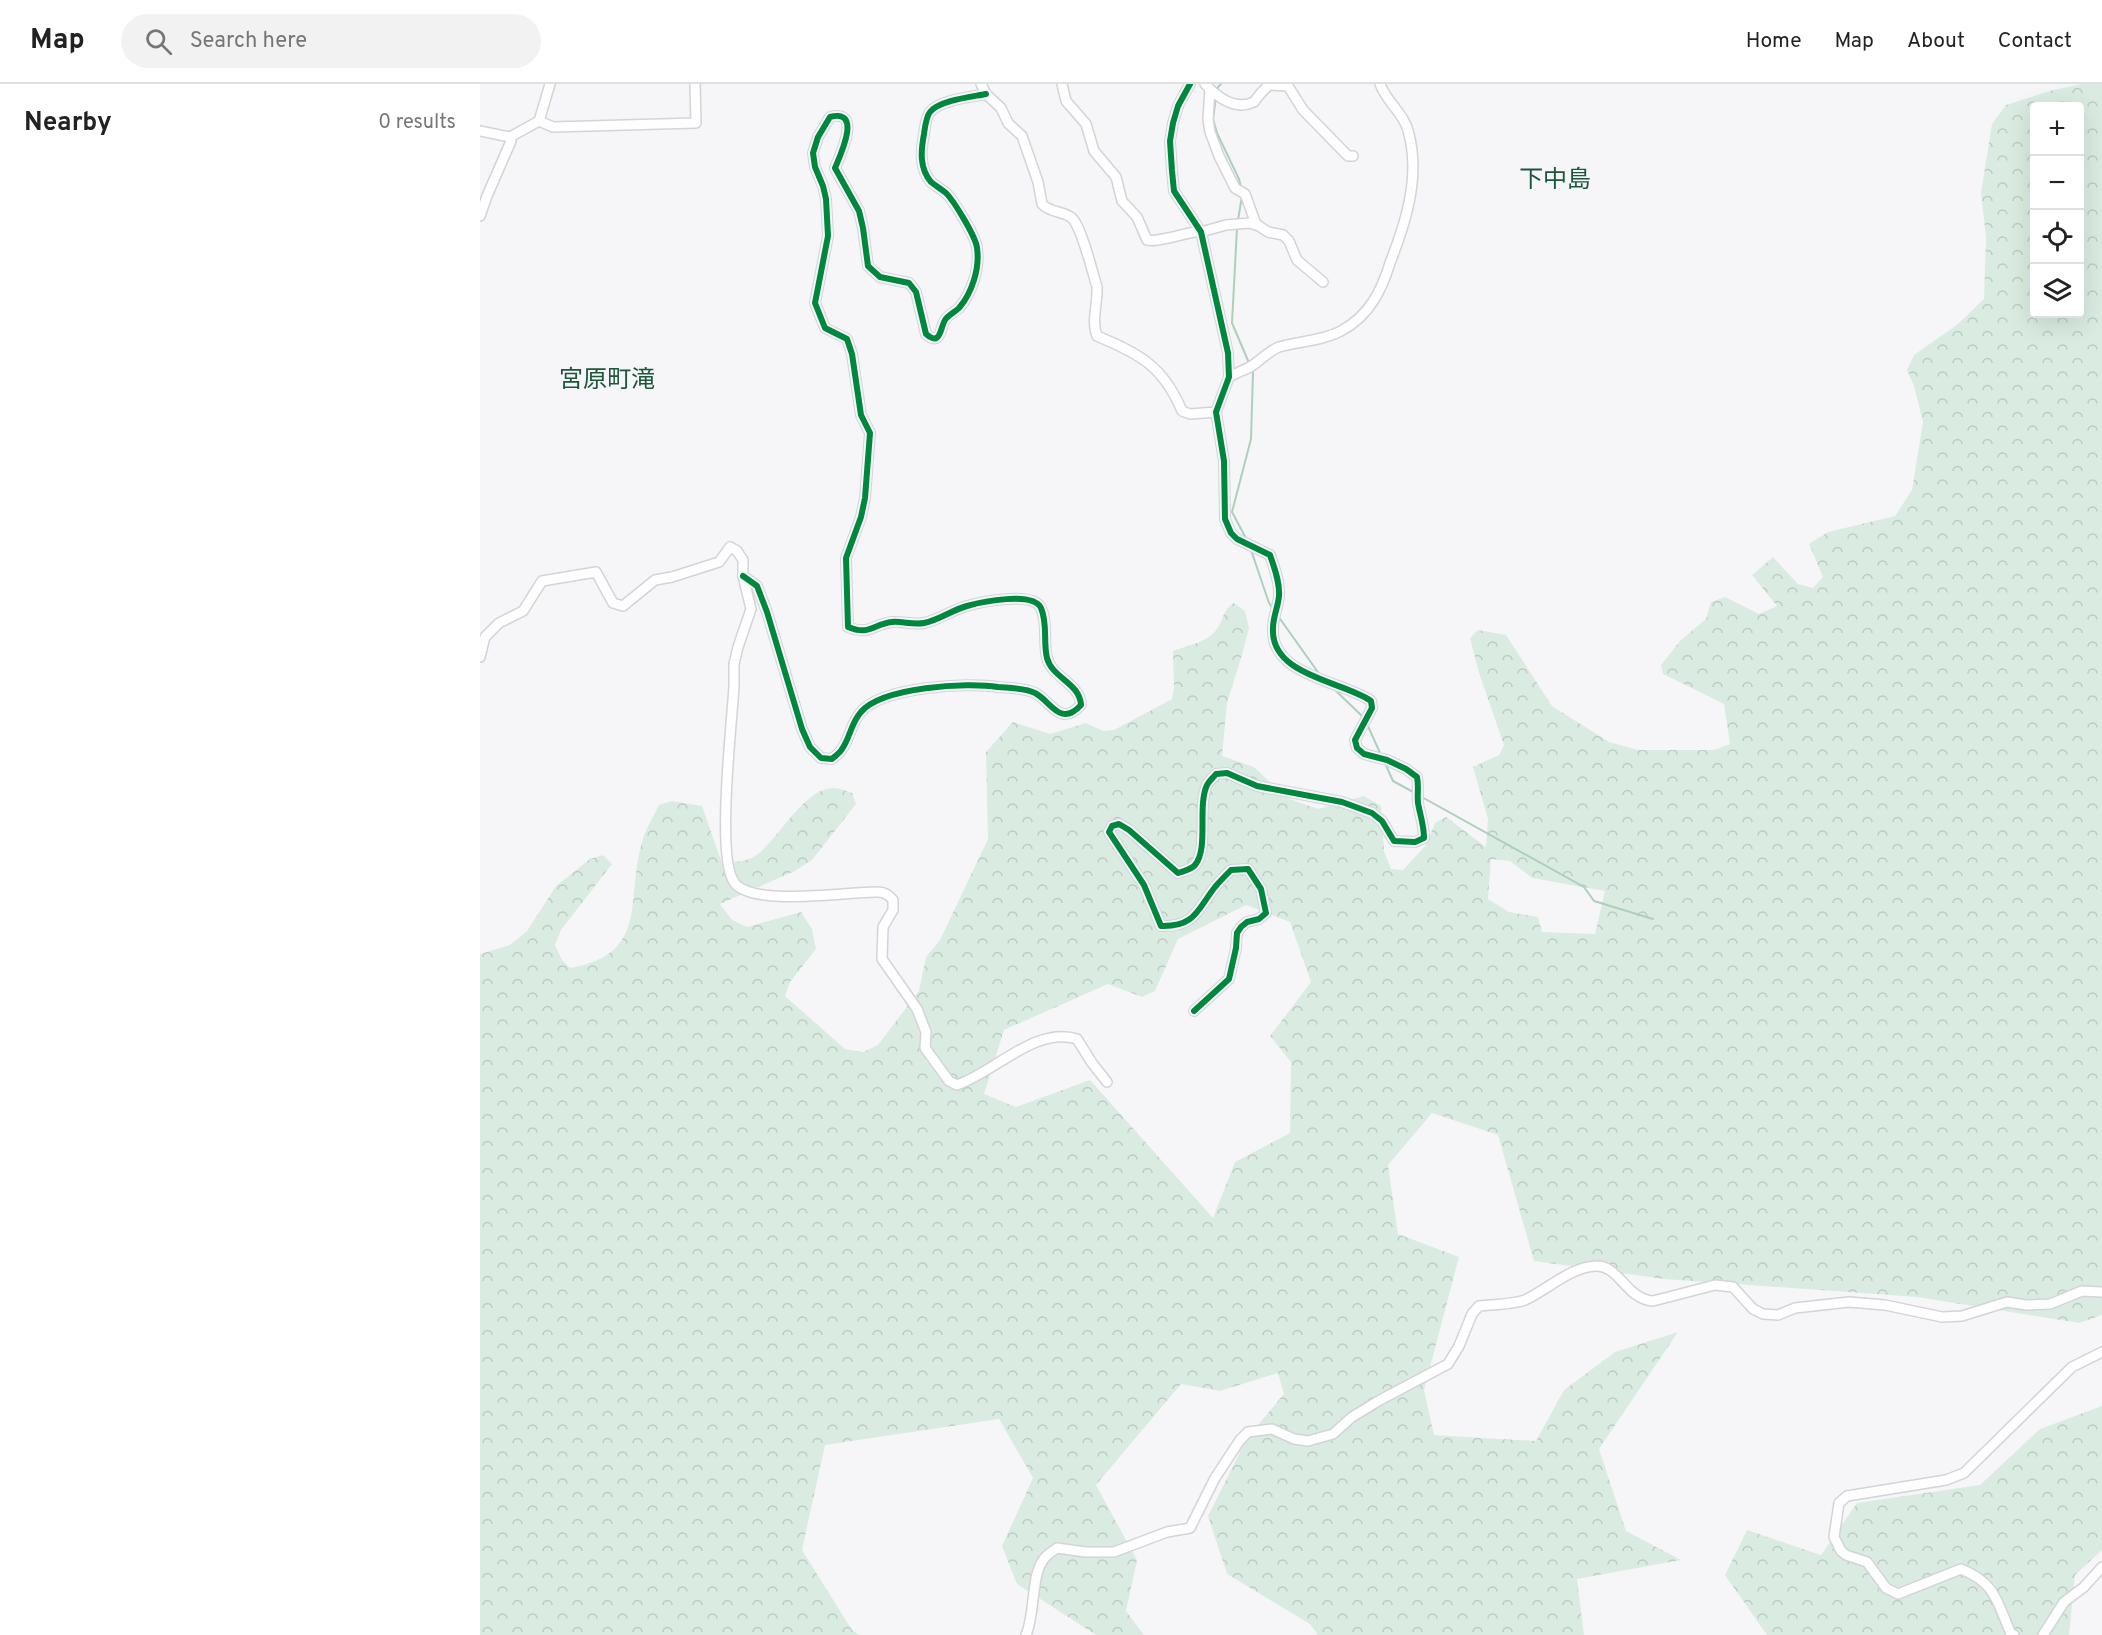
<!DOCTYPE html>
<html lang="en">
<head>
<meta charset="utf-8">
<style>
	:root { --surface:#fff; --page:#f2f2f2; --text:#222; --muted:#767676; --line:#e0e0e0 }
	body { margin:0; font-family:Overpass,"Noto Sans JP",sans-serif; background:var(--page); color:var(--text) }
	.controls { position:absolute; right:18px; top:18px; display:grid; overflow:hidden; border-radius:6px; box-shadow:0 6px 24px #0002 }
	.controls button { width:54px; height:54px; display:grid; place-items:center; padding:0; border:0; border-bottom:2px solid var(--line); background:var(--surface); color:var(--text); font:30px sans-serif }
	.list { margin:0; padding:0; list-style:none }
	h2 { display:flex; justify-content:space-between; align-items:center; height:78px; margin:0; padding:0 24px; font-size:26px }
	h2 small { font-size:20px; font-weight:400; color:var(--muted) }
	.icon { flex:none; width:33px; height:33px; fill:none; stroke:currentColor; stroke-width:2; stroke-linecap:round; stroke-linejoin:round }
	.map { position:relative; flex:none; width:1622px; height:1551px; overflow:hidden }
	header { display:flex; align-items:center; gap:36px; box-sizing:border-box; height:84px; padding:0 30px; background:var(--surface); border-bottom:2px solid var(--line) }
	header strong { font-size:28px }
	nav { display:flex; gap:33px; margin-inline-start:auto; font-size:21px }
	.search { width:420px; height:54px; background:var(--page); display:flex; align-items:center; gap:15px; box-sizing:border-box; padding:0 21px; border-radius:33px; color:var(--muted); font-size:22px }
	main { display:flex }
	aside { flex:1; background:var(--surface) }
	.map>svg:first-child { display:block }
</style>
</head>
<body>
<header>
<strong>Map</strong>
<div class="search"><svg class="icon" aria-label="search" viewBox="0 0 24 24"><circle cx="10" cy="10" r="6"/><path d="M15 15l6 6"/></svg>Search here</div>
<nav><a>Home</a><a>Map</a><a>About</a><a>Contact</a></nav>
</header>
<main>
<aside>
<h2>Nearby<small>0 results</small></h2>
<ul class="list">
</ul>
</aside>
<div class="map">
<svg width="1622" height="1551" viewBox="0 0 1622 1551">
	<defs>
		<pattern id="forest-crowns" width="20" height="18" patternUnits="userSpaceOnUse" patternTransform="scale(1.5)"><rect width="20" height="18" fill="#daece2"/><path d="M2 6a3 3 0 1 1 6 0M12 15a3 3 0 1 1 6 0" fill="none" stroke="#bccbc3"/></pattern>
	</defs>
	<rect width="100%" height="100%" fill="#f6f6f9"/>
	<g fill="url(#forest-crowns)" fill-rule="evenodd">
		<path d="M1601,0H1622V1231L1599,1239L1437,1213L1184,1195L1054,1177L1018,1051L952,1029L908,1081L918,1150L979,1173L944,1306L954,1351L1056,1357L1084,1306L1135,1268L1198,1248L1119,1365L1146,1447L1201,1476L1097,1495L1104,1551H838L830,1540L747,1490L728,1432L767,1354L804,1310L798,1289L740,1307L701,1300L616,1401L657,1476L646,1527L664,1551H616L537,1500L522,1462L553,1394L519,1335L345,1361L322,1466L372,1546L379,1551H0V870L30,861L47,847L76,802L110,775L123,771L132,780L81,846L75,861L82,876L90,884C170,870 145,817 162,758C165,746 173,733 179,721L192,717L222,722L242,779C254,778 268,778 278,770C300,753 324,704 354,704C359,704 366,707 372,709L376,720L332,776L315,787L240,820L252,836L267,843L321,828L332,845L336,865L310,898L305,912L365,965L383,968L398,961L439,907L446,873L460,856L508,755L506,668L533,638L570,650L606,639L623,647L634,646L692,615L694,605L693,567C706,562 728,558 736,546C745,535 741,527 754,519L765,527L769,544L762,571L747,619L742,672L774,683L807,714L838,725L884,712L901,722L904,767L911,785L923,786L946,761L955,739L966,733L1006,763L1008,735L993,683L1019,671L1024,661L999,589L990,554L998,546L1026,551L1072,622L1129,658L1158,666H1234L1250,660L1244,620L1183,590L1181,581L1200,557L1226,535L1231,518L1245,513L1279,530L1297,522L1272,491L1293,473L1318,500L1333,504L1343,493L1329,460L1348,448L1415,432L1432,406L1443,338L1434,302L1427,286L1434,271L1478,240L1504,215L1506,153L1501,109L1512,40L1526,21L1573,6ZM1554,22H1600V230H1554ZM1011,775L1030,777L1052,794L1125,807L1115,850L1062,848L1058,833L1029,828L1008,815ZM766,821L810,838L831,898L790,952L811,978L810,1049L755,1078L733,1134L610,996L536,1023L504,1010L524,946L628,900L662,913L675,907L698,855Z"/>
		<polygon points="1622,1322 1622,1466 1595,1491 1589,1551 1287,1551 1245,1491 1267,1446 1341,1471 1377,1419 1500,1401 1560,1345"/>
	</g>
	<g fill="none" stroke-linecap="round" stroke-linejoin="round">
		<g stroke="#adcfbb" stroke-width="2">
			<polyline points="737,7 738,3 741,0"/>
			<polyline points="736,13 733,35 737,49 759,95 761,103"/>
			<polyline points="758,136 762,112"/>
			<polyline points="757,144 752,239 769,279"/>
			<polyline points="768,458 752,428 771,355 773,288 771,284"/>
			<polyline points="771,466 789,519 793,525"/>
			<polyline points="798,532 840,591"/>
			<polyline points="853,604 883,633"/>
			<polyline points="887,640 901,671"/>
			<polyline points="905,679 913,697 935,709"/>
			<polyline points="940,712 1104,803 1114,817 1173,835"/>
		</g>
		<g stroke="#d3d3d9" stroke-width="12">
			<g id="minor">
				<path d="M501,0L506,10L521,24L528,39L542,52L558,98L562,120C570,129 584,127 592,134C602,144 612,187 617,203C618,219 611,237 617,252C660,270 683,282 702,327L710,330L736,328"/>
				<path d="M582,0L586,17L606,40L614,67L636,93L642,117L657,133L667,156C676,159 708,148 721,147"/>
				<path d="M710,0L698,22L693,39L690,57L692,87L694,107L721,148L748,269L749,293L736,328L744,377L745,435L751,449L757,455L790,471C794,483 800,498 799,512C798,523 793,533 793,544C790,592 863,597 891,617L892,624L875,656L877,664L884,670L907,676L926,685L937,693C939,702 937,710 938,719C940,731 944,741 944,754L935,758L914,757L902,737L892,729L862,718L777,702L747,689L736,690C733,694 729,697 727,701C717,723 729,764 715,781C711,786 703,787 698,789L649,746L639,740L632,742L629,748L664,801L681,842C715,843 717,826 735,803C740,797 746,791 751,786L768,785L781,805L786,829L779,835L767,838L761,843L757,849L756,864L749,895L714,927"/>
				<path d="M725,0C738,14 755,27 774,18L781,9L789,1L808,2L823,26L868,72H873"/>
				<polyline points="730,5 728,35 730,48 739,72 755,104 765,110 776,140"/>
				<polyline points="59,37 73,43 216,39 215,0"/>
				<polyline points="0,47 30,53 59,37 70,0"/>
				<polyline points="0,132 7,112 31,57 30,53"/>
				<polyline points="721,148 746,141 770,139 779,142 788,148 803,151 809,157 817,176 843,198"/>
				<path d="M749,293C757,288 766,286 773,281C782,275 789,267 799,263C820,257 842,257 861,247C874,240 886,229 894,216C901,205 906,192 910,179C926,138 940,94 929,50C925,30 907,19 900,0"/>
				<path d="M263,492L277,502L287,528L322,645L330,663L341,674L352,675C355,672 360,669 362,665C370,654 371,639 381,628C402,603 487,598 518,603C529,604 546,604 555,609C571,617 580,644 601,621C600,599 572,594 567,574C563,558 568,540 561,524C553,507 501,518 487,522C472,526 459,536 444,539C433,541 422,537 412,538C393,540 390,552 368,543L366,474L381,433L385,414L390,349L381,331L372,270L367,255L345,244L335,219L348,152L346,115L343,102L335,83L333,69L338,53L350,33C383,24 360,72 355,84L379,127L383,144L388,182L400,193L429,199L436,208L446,250C461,263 460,244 465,236C468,231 475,228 479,224C492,209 500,184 497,164C496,153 474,117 466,109C461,105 456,102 451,98C439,84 441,66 444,50C445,43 446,33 450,28C460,16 491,13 506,10"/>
				<path d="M0,573L5,553L19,539L43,527L62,497L116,488L133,519L143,522L175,496L192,493L239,478L250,463L257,467L263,476V492L271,525L258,563L254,580V602C252,639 236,773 254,798C271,824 370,807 398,808C404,808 409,811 413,816V826L403,843L402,875L437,925L446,948L445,964L469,997L477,1001C515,988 555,942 597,955L612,979L627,998"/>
				<path d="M546,1551C555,1531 551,1493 563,1476C566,1471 573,1467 577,1464L605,1468H634L687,1448L710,1444L735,1394L760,1356L768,1348L792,1345L814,1355L828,1357L853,1350L872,1333L900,1316L968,1280L979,1262L992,1230L999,1222C1013,1220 1032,1221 1045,1216C1067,1206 1090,1183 1116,1182C1139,1181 1146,1215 1173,1217L1235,1201L1253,1203L1273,1225L1283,1230L1298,1231L1315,1224L1369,1218L1405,1221L1462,1233L1482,1232L1527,1218L1546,1221L1570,1220L1602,1207L1622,1208"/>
				<path d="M1534,1551L1531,1550C1517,1518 1516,1499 1481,1485L1418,1510L1406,1504L1387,1478L1366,1471L1361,1467L1354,1453L1359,1419L1367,1412L1466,1396L1484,1389L1592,1283L1622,1268"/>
				<polyline points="1563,1551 1584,1518 1604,1503 1622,1483"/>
			</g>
		</g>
		<use href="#minor" stroke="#fefefe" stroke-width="9"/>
		<g stroke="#f5f5fa" stroke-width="10">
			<g id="cycleway">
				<path d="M710,0L698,22L693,39L690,57L692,87L694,107L721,148L748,269L749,293L736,328L744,377L745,435L751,449L757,455L790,471C794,483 800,498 799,512C798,523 793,533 793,544C790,592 863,597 891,617L892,624L875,656L877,664L884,670L907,676L926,685L937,693C939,702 937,710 938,719C940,731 944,741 944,754L935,758L914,757L902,737L892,729L862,718L777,702L747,689L736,690C733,694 729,697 727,701C717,723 729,764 715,781C711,786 703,787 698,789L649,746L639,740L632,742L629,748L664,801L681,842C715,843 717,826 735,803C740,797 746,791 751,786L768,785L781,805L786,829L779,835L767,838L761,843L757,849L756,864L749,895L714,927"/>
				<path d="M263,492L277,502L287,528L322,645L330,663L341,674L352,675C355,672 360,669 362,665C370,654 371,639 381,628C402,603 487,598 518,603C529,604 546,604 555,609C571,617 580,644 601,621C600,599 572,594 567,574C563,558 568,540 561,524C553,507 501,518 487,522C472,526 459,536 444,539C433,541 422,537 412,538C393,540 390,552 368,543L366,474L381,433L385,414L390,349L381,331L372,270L367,255L345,244L335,219L348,152L346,115L343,102L335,83L333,69L338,53L350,33C383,24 360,72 355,84L379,127L383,144L388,182L400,193L429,199L436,208L446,250C461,263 460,244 465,236C468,231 475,228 479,224C492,209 500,184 497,164C496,153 474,117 466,109C461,105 456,102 451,98C439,84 441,66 444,50C445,43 446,33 450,28C460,16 491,13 506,10"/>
			</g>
		</g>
		<use href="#cycleway" stroke="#00873e" stroke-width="6"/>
	</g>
	<g text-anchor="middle" stroke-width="4.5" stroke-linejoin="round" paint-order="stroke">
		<g font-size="24" fill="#1c5739" stroke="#f5f5fa">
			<text x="1075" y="103">下中島</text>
			<text x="127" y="303">宮原町滝</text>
		</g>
	</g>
</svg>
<div class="controls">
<button>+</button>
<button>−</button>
<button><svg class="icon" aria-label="locate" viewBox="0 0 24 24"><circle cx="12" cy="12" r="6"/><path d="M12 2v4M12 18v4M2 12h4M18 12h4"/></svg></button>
<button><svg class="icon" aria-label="layers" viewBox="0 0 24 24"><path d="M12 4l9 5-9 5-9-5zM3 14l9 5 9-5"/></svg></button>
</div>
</div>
</main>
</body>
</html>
